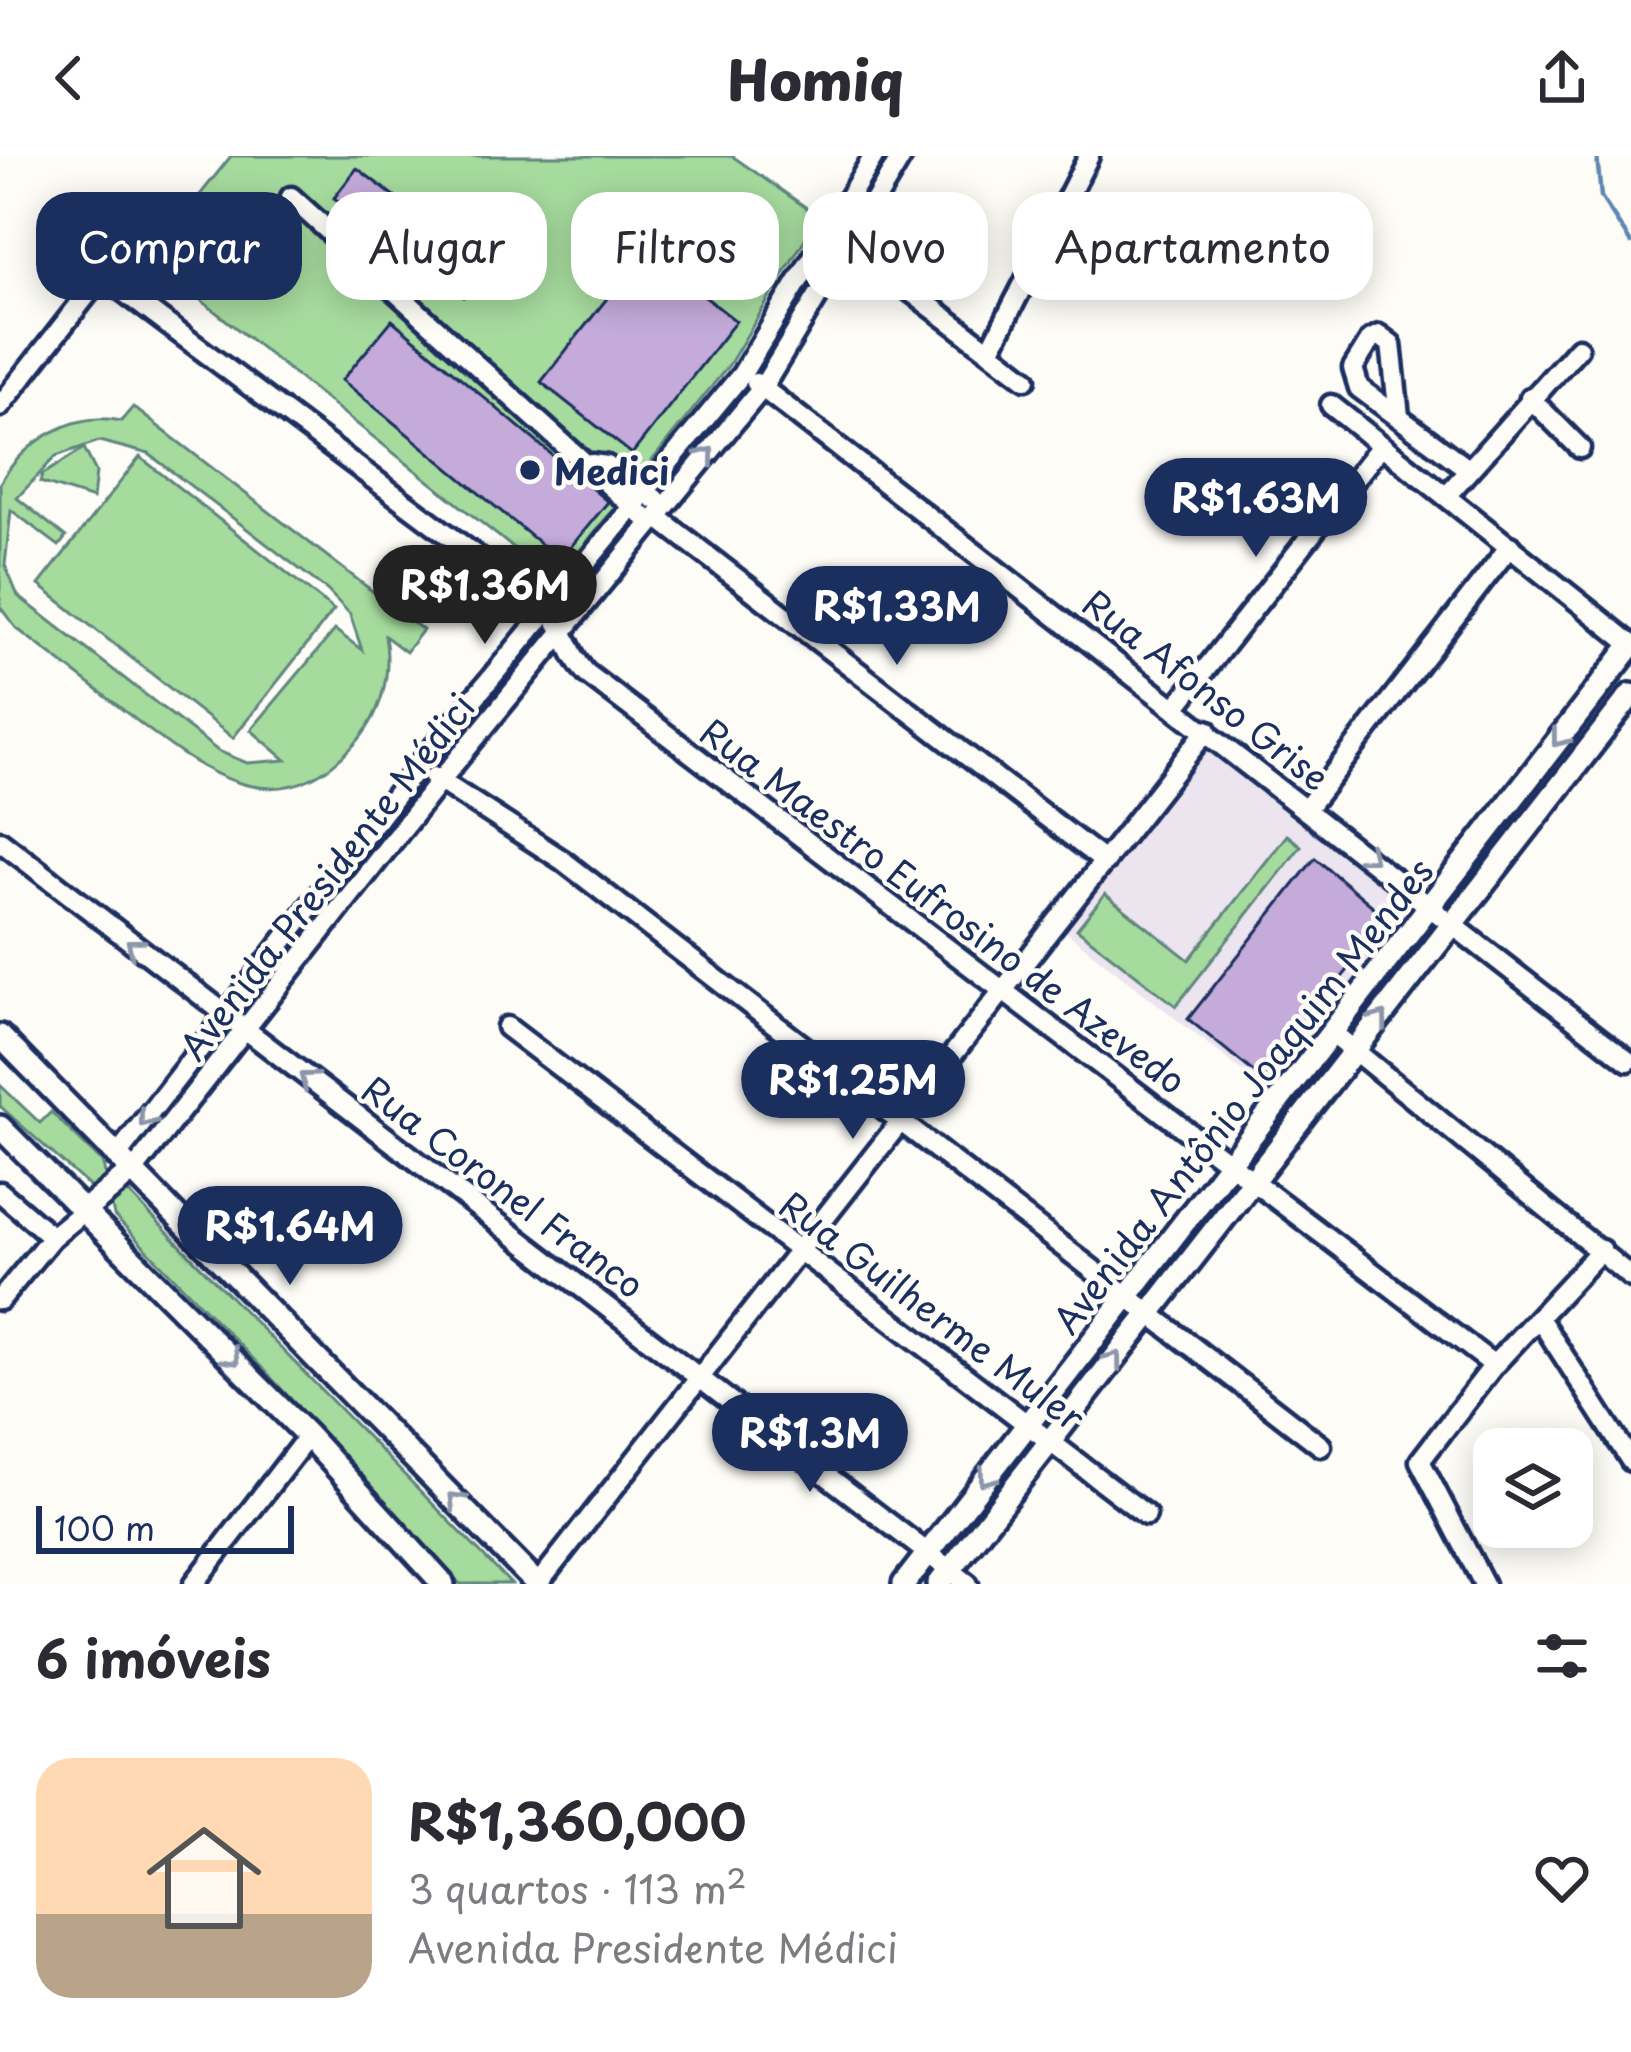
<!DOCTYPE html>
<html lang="pt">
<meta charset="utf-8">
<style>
body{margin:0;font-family:"Playpen Sans",sans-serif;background:#f7f7f7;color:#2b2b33;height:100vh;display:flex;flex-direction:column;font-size:45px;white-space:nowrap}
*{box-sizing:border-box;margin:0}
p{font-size:39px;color:#7c7c81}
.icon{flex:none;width:66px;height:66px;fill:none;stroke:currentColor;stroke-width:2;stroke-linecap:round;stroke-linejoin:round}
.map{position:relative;height:1428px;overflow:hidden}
.panel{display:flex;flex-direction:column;background:#fff;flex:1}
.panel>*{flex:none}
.hud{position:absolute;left:36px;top:36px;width:1560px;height:108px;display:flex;gap:24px}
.buttons{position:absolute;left:1473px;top:1272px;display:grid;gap:24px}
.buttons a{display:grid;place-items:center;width:120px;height:120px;border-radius:24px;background:#fff;box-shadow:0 6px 30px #0003;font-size:60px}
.scale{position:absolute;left:36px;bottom:30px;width:258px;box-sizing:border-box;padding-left:12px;border:6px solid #1b2f5e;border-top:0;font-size:33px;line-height:42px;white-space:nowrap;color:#1b2f5e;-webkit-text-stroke:9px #fdfcf7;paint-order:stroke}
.price{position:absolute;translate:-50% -102px;padding:0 27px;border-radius:42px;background:#1b2f5e;color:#fff;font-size:39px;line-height:78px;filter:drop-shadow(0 3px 6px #0008)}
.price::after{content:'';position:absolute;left:50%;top:72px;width:36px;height:27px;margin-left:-18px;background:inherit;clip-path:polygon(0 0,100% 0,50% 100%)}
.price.active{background:#222;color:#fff}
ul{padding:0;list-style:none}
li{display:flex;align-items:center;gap:36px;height:300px;padding:0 36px}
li+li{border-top:3px solid #e1e1e2}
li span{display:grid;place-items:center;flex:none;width:336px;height:240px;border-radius:36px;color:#555}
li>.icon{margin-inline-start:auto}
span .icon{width:144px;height:144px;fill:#fffc;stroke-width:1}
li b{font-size:51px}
h2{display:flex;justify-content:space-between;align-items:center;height:144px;padding:0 36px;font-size:51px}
.pill{padding:0 42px;border-radius:36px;background:#fff;box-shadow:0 6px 30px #0003;font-size:42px;line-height:108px}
.pill.active{background:#1b2f5e;color:#fff}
header{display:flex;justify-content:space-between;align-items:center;height:156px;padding:0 36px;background:#fff;font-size:54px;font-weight:800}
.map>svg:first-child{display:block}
.built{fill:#ece4ee}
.green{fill:#a6db9e;stroke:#60857e;stroke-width:3;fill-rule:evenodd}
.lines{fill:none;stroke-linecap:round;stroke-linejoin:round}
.stream{stroke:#5f86b1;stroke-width:4.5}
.building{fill:#c4abda;stroke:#1b2f5e;stroke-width:3}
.minor-casing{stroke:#1b2f5e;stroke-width:27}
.major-casing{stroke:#1b2f5e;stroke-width:30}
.minor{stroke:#fdfcf7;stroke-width:18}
.major{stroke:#fdfcf7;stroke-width:21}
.oneway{stroke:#8c96aa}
.poi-dot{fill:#1b2f5e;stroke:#fdfcf7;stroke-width:4.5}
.labels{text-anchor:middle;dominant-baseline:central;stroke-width:9;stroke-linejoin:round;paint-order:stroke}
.poi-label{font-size:36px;font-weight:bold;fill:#1b2f5e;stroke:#fdfcf7;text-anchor:start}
.street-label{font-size:36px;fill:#1b2f5e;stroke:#fdfcf7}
</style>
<header><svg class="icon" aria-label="back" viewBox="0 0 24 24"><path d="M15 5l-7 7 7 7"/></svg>Homiq<svg class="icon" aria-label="share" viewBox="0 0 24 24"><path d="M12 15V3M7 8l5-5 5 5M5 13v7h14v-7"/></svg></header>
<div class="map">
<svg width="1631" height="1428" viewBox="0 0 1631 1428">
<rect width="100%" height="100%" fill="#fdfcf7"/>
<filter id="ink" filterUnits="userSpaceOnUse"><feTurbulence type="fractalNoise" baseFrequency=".00833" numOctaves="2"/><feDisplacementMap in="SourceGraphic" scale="24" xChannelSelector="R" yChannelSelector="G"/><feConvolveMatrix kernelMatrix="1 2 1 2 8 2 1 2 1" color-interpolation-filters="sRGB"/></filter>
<g filter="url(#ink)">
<!-- built -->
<path class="built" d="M 1211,591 L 1399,740 L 1405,761 L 1266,934 L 1065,775 Z"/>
<!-- green -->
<g class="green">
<path d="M 231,0 L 732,0 L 814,57 L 814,68 L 729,209 L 560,419 L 550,421 L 149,103 Z"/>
<path d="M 133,251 L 423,474 L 406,496 L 385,480 C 392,520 381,561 352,591 C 273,676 196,610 127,557 C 90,528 53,500 16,472 L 0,451 L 0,327 C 23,287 73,254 121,265 ZM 99,285 L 149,298 L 327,434 L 350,458 L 362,494 L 335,474 L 251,574 L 286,604 L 247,607 L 218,595 L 18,440 L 5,409 L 11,354 L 59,390 L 66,381 L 17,342 L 56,300 Z"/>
<path d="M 84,292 L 96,316 L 93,343 L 40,326 L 42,319 Z"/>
<path d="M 140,301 L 334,454 L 233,582 L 39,429 Z"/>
<path d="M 1287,679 L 1301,690 L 1176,850 L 1077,773 L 1105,738 L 1189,804 Z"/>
<path d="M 0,929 L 40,967 L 51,956 L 102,1006 L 106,1020 L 91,1032 L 0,950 Z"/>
<path d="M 122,1037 L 130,1038 L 511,1428 L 460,1428 L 266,1216 L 114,1060 L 112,1050 Z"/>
</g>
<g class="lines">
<!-- stream -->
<path class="stream" d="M 1597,0 L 1601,41 L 1631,87"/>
</g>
<!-- building -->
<g class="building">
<path d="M 357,12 L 487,111 L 464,141 L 334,42 Z"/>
<path d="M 645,94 L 736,165 L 632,298 L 541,226 Z"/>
<path d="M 392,164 L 608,346 L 560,404 L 342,224 Z"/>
<path d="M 1315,702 L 1388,763 L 1262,923 L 1188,863 Z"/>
</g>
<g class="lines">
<!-- minor casing -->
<g class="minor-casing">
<g id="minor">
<path d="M 291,41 L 642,359"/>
<path d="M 843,84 L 1026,223"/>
<path d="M 990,194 L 1089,0"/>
<path d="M 756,227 L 1628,905"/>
<path d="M 1530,242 L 1580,292"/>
<path d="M 1331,249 L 1631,488"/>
<path d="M 0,250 L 93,131 L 111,126 L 551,456 C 567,477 568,497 586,517 L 1494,1209"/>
<path d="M 1399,260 L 1391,188 L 1379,179 L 1371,183 L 1353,212 L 1359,232 L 1468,313"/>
<path d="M 592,308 L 607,310 L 655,343"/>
<path d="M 1446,340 L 1578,192"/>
<path d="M 657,361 L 1105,706"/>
<path d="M 1176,551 L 1380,291"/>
<path d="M 434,621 L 562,704 L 1321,1290"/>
<path d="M 1307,652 L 1510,390"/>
<path d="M 0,685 L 968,1428"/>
<path d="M 507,871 L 1146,1359"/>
<path d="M 1333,877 L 1631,1121"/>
<path d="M 119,997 L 419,609 L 742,218 L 874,0"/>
<path d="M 135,1013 L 440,625 L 763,231 L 902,0"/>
<path d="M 0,1036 L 52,1081"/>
<path d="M 0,1144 L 52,1081 L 86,1053"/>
<path d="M 1541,1165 L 1631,1305"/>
<path d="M 194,1428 L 308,1280"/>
<path d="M 538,1428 L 1207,574"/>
<path d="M 1484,1428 L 1420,1305 L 1494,1209 L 1601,1094"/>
</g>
</g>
<!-- major casing -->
<g class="major-casing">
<g id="major">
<path d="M 0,880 L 537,1428"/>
<path d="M 0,971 L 308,1280 L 443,1428"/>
<path d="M 86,1053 L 135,1013"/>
<path d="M 904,1428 L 1631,490"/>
<path d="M 939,1428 L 1631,539"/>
</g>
</g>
<!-- minor -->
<use href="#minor" class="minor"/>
<!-- major -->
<use href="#major" class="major"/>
</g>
<!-- one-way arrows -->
<defs><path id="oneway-chevron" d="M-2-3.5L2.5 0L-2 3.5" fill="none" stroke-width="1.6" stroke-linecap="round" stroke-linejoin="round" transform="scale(3)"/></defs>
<g class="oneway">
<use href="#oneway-chevron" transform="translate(707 299) rotate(-51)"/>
<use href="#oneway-chevron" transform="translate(1559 583) rotate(128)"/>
<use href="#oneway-chevron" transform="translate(1369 700) rotate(38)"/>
<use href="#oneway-chevron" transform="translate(134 790) rotate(-142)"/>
<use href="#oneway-chevron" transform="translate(1380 863) rotate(-53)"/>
<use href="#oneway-chevron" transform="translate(307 923) rotate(-143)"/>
<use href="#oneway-chevron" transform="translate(146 963) rotate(129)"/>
<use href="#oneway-chevron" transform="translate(232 1202) rotate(46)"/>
<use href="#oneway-chevron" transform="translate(1114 1203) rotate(-53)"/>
<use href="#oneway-chevron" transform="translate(986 1322) rotate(127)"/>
<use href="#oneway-chevron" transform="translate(456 1344) rotate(-134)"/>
</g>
</g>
<!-- markers -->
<circle class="poi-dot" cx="530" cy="314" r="12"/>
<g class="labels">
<!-- poi labels -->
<g class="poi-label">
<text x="554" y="314">Medici</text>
</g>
<!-- street labels -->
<g class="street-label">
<text transform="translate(1207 533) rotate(38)">Rua Afonso Grise</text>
<text transform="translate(326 720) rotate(-52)">Avenida Presidente Médici</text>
<text transform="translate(944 749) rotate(37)">Rua Maestro Eufrosino de Azevedo</text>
<text transform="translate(1242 939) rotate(-52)">Avenida Antônio Joaquim Mendes</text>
<text transform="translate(504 1030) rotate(37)">Rua Coronel Franco</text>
<text transform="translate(933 1154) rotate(37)">Rua Guilherme Muler</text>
</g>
</g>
</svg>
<div class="buttons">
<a><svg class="icon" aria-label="layers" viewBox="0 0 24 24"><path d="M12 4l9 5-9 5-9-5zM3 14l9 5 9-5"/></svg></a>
</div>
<div class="scale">100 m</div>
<b class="price" style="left:1256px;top:404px">R$1.63M</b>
<b class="price active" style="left:485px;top:491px">R$1.36M</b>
<b class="price" style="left:897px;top:512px">R$1.33M</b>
<b class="price" style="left:853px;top:986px">R$1.25M</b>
<b class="price" style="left:290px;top:1132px">R$1.64M</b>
<b class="price" style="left:810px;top:1339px">R$1.3M</b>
<div class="hud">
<a class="pill active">Comprar</a>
<a class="pill">Alugar</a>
<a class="pill">Filtros</a>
<a class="pill">Novo</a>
<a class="pill">Apartamento</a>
</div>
</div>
<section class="panel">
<h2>6 imóveis<svg class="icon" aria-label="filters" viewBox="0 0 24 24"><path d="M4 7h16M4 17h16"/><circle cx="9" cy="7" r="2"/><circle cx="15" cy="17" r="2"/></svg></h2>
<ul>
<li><span style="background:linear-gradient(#ffd9b3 65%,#b9a48a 0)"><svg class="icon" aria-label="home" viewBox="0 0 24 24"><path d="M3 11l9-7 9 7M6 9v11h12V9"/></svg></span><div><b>R$1,360,000</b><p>3 quartos · 113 m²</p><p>Avenida Presidente Médici</p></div><svg class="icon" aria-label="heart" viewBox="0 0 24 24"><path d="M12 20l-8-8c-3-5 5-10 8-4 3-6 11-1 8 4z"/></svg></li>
</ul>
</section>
